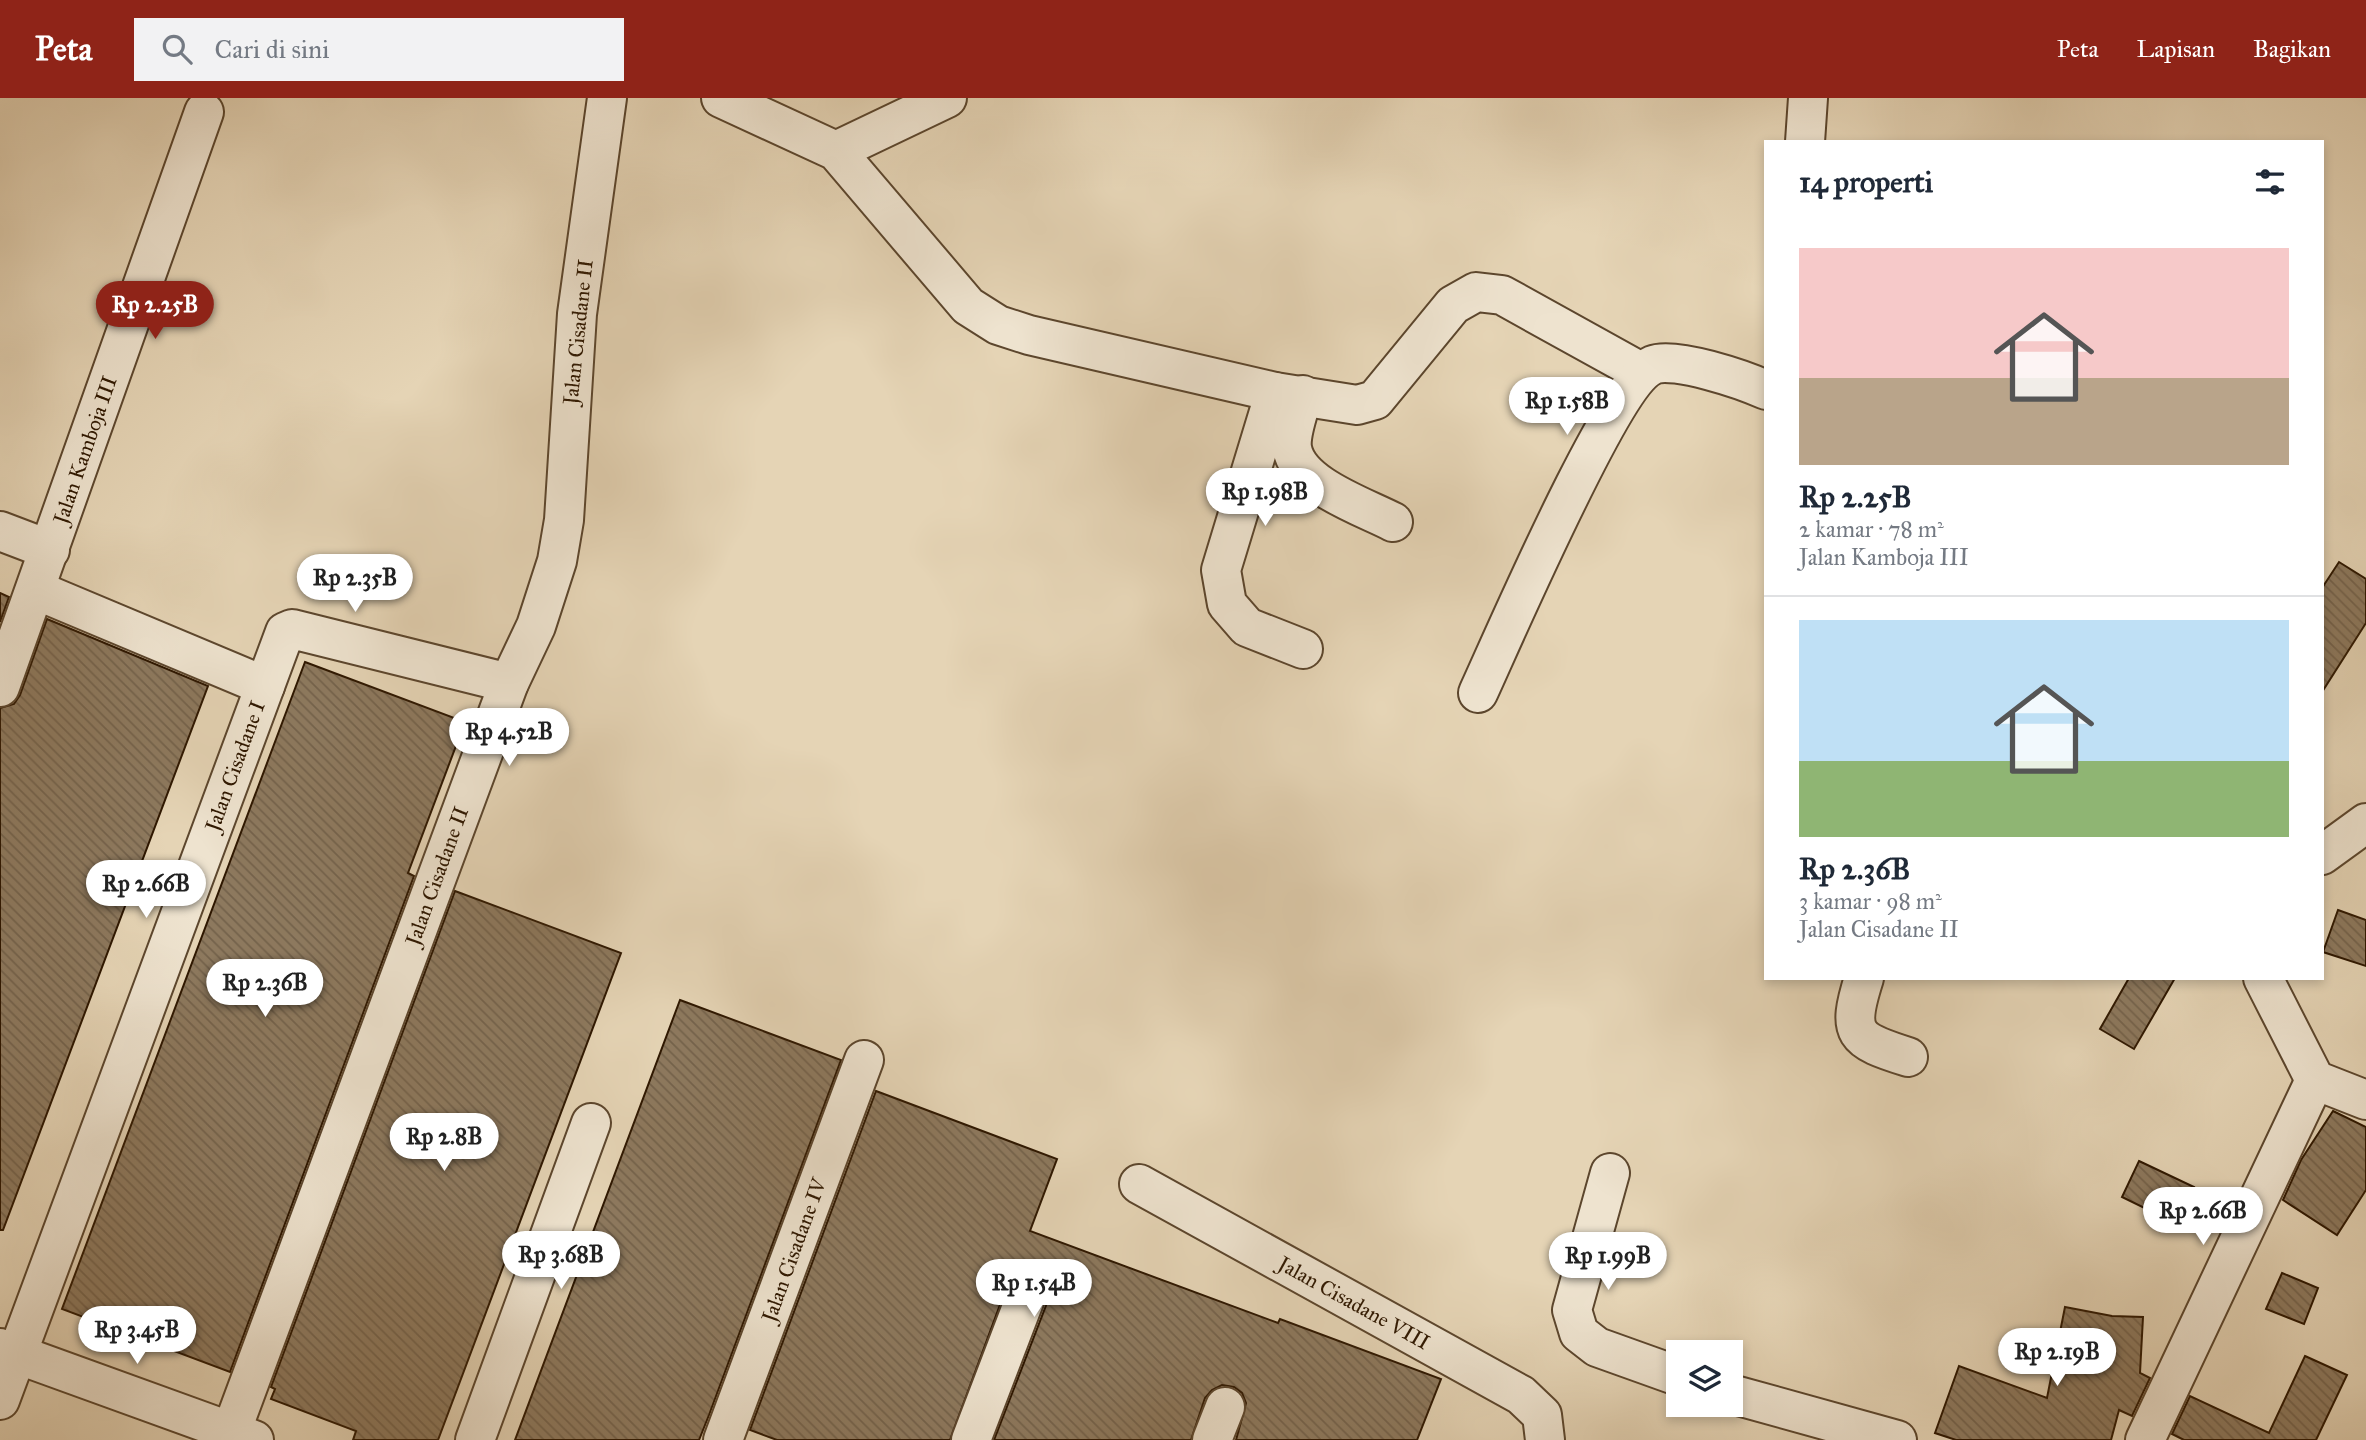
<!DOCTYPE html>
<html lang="id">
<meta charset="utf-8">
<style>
body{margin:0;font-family:"IM FELL Great Primer",serif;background:#f2f2f3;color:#1f2937;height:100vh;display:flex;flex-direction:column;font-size:26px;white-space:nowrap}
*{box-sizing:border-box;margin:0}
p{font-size:23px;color:#747a83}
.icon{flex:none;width:38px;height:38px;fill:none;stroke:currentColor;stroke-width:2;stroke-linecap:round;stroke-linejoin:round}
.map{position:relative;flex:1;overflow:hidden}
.panel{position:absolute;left:1764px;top:42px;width:560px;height:840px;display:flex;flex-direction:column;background:#fff;border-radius:0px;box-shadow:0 4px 10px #0003}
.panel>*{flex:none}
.fabs{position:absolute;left:1666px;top:1242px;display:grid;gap:14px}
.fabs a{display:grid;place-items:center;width:77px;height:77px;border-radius:0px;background:#fff;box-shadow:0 4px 10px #0003;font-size:35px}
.price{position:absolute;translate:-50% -60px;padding:0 16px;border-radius:24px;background:#fff;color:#222;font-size:23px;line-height:46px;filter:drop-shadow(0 2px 4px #0008)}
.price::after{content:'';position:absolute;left:50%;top:42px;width:21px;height:16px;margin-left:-10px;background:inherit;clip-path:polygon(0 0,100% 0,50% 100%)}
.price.current{background:#8f2418;color:#fff}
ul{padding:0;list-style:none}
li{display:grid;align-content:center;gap:14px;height:371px;padding:0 35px}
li+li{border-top:2px solid #e0e1e3}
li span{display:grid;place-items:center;height:217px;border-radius:0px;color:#555}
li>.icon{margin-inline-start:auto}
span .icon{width:126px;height:126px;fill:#fffc;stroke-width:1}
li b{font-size:30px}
h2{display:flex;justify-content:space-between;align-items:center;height:84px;padding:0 35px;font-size:30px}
header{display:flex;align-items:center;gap:42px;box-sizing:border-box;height:98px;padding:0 35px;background:#8f2418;color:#fff}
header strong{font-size:33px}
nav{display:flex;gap:38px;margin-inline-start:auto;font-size:24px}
.search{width:490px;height:63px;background:#f2f2f3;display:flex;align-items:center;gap:18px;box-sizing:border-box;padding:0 24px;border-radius:0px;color:#747a83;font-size:26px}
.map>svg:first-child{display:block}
.building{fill:url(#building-back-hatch);stroke:#2e1700;stroke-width:2}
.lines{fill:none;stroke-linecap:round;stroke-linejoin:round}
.minor-casing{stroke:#5c462d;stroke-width:42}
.minor{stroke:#eee3cf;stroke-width:38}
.labels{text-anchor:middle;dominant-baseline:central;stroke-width:6;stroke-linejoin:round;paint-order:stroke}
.street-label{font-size:21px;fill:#2e1700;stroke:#eee3cf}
</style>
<header>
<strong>Peta</strong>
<div class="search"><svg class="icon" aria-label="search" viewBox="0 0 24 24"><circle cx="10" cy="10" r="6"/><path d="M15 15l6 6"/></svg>Cari di sini</div>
<nav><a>Peta</a><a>Lapisan</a><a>Bagikan</a></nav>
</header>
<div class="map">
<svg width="2366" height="1342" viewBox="0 0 2366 1342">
<defs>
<pattern id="building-back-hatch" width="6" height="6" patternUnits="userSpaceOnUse" patternTransform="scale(1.75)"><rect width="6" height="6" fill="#8d795e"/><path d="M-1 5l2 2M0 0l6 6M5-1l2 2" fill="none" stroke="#74624b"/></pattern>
</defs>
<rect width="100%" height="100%" fill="#e5d4b5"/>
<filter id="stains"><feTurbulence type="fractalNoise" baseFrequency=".00286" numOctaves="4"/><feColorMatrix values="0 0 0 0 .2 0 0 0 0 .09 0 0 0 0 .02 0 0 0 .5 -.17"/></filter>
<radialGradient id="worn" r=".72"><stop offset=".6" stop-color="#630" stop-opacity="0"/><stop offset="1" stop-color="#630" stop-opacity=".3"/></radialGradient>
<!-- building -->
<g class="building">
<path d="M 2339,464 L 2366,481 L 2366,525 L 2322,594 L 2322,490 Z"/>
<path d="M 0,495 L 9,499 L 0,524 Z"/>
<path d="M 47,521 L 208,588 L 3,1132 L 0,1132 L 0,610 L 14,606 L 20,597 Z"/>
<path d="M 305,564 L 465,624 L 408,775 L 414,778 L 230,1274 L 62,1211 Z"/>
<path d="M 455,793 L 621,855 L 438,1342 L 353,1342 L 356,1333 L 271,1301 L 275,1291 L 271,1289 Z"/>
<path d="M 2338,812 L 2366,822 L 2366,868 L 2323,854 Z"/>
<path d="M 2129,880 L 2175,880 L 2134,951 L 2100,931 Z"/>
<path d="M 680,902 L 841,962 L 709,1317 L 699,1342 L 515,1342 Z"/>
<path d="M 876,993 L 1057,1061 L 1030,1133 L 1278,1225 L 1280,1221 L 1441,1281 L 1417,1342 L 1236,1342 L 1246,1305 L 1242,1295 L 1234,1289 L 1222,1287 L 1212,1292 L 1205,1300 L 1191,1342 L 994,1342 L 1052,1192 L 1052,1181 L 1047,1171 L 1039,1165 L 1028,1163 L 1018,1168 L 1011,1177 L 950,1342 L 777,1342 L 750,1332 Z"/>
<path d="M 2333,1013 L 2366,1029 L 2366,1092 L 2337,1137 L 2283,1102 L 2301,1062 Z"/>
<path d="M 2139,1063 L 2194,1089 L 2177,1126 L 2122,1099 Z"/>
<path d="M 2282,1175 L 2318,1190 L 2304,1226 L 2266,1211 Z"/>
<path d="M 2065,1209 L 2112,1218 L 2143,1219 L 2140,1275 L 2150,1280 L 2132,1318 L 2119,1312 L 2111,1342 L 1956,1342 L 1935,1335 L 1959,1268 L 2047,1300 Z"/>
<path d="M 2305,1258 L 2347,1277 L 2316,1342 L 2184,1342 L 2172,1336 L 2190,1298 L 2269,1335 Z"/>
</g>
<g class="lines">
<!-- minor casing -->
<g class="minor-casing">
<g id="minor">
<path d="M 721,0 L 836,53 L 968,208 L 998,227 L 1029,237 L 1275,294 L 1357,307 L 1375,302 L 1453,207 L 1476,194 L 1502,197 L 1641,274"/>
<path d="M 1805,44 L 1808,0"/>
<path d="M 836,53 L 947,0"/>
<path d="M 1275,294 L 1221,472 L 1227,506 L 1247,529 L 1303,551"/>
<path d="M 1303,297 C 1299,313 1290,335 1292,350 C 1298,387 1362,408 1393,424"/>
<path d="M 0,433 L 50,452"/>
<path d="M 265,588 L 285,534 L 292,531 L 509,585"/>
<path d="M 0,589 L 204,14"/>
<path d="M 1478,595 C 1503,541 1613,284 1653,267 C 1674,258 1744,282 1766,292"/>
<path d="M 2322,757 L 2366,725"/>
<path d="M 1864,880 C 1846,937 1854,942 1908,959"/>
<path d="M 2263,880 L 2315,982 L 2366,1002"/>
<path d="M 1610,1075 L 1572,1212 L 1579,1235 L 1597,1249 L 1678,1278"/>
<path d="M 1139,1086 L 1521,1297 L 1542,1317 L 1545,1342"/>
<path d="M 0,1250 L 254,1342"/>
<path d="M 1731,1296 L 1897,1342"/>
<path d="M 0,1302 L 265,588 L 36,492"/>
<path d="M 231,1334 L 509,585 L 536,528 L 557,463 L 564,422 L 577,216 L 607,0"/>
<path d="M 475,1342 L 591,1025"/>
<path d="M 723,1342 L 864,962"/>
<path d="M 971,1342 L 1031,1185"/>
<path d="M 1212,1342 L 1225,1309"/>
<path d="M 2145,1342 L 2315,982"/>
</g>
</g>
<!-- minor -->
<use href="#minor" class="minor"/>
</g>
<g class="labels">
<!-- street labels -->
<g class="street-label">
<text transform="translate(578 234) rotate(-84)">Jalan Cisadane II</text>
<text transform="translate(85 352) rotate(-71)">Jalan Kamboja III</text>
<text transform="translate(235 668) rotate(-70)">Jalan Cisadane I</text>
<text transform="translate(437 778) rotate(-70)">Jalan Cisadane II</text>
<text transform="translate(794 1152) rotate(-70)">Jalan Cisadane IV</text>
<text transform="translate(1354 1205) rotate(29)">Jalan Cisadane VIII</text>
</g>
</g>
<rect width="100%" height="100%" filter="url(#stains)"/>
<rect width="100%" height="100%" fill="url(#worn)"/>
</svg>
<div class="fabs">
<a><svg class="icon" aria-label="layers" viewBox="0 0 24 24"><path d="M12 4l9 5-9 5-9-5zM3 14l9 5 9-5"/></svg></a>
</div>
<b class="price current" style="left:155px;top:243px">Rp 2.25B</b>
<b class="price" style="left:1567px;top:339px">Rp 1.58B</b>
<b class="price" style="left:1265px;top:430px">Rp 1.98B</b>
<b class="price" style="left:355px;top:516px">Rp 2.35B</b>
<b class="price" style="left:509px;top:670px">Rp 4.52B</b>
<b class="price" style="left:146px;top:822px">Rp 2.66B</b>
<b class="price" style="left:265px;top:921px">Rp 2.36B</b>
<b class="price" style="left:444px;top:1075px">Rp 2.8B</b>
<b class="price" style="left:2203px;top:1149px">Rp 2.66B</b>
<b class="price" style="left:561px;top:1193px">Rp 3.68B</b>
<b class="price" style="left:1608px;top:1194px">Rp 1.99B</b>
<b class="price" style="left:1034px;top:1221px">Rp 1.54B</b>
<b class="price" style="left:137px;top:1268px">Rp 3.45B</b>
<b class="price" style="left:2057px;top:1290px">Rp 2.19B</b>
<section class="panel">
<h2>14 properti<svg class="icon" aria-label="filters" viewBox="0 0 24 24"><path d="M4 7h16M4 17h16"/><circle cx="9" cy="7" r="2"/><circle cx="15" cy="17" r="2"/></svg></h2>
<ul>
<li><span style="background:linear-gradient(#f6c9c9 60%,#b9a48a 0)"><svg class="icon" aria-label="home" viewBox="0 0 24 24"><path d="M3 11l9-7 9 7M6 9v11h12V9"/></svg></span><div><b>Rp 2.25B</b><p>2 kamar · 78 m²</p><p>Jalan Kamboja III</p></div></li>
<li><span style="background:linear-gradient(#bfe0f5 65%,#8fb573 0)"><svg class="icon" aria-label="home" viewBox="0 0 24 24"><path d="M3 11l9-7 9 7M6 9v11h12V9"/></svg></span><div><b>Rp 2.36B</b><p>3 kamar · 98 m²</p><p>Jalan Cisadane II</p></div></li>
</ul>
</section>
</div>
